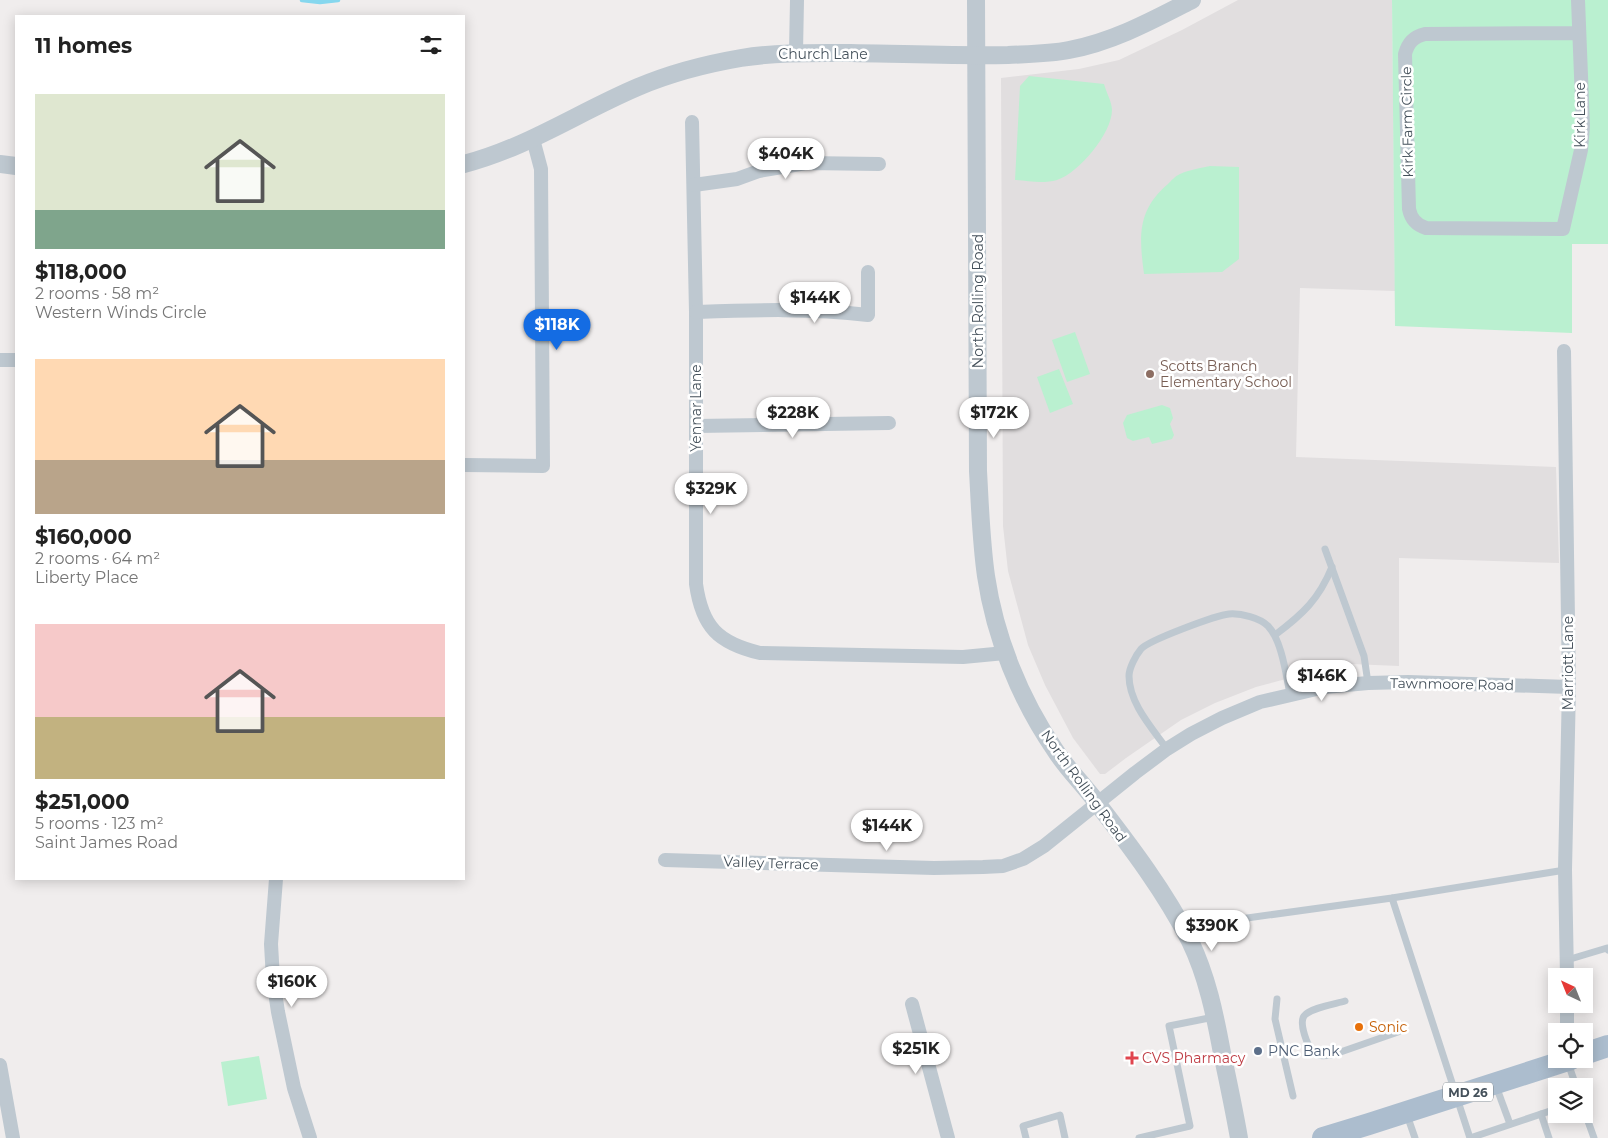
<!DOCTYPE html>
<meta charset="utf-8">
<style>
body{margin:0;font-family:Montserrat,sans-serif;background:#f6f6f6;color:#222;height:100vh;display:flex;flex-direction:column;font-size:19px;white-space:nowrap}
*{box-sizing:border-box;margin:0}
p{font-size:16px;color:#767676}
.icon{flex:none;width:28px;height:28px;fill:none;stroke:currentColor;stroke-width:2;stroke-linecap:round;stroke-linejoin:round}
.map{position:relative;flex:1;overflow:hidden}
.sheet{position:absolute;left:15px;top:15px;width:450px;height:865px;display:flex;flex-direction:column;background:#fff;border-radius:0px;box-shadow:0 2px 12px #0003}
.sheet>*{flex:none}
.needle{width:32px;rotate:317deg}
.buttons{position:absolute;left:1548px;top:968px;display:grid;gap:10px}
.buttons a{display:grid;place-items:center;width:45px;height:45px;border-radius:0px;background:#fff;box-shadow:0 2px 12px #0003;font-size:25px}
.price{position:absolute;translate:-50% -42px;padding:0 11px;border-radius:18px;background:#fff;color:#222;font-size:16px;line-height:32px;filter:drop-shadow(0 1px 2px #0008)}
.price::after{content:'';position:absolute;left:50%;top:30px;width:15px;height:11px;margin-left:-8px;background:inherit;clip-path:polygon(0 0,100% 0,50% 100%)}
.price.current{background:#146ce3;color:#fff}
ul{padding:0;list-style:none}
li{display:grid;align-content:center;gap:10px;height:265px;padding:0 20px}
li span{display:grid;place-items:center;height:155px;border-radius:0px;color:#555}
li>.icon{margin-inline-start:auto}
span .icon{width:90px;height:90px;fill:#fffc;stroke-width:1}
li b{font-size:21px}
h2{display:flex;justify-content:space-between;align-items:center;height:60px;padding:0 20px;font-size:21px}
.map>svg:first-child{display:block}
.education{fill:#e1dedf}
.green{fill:#baf0d0}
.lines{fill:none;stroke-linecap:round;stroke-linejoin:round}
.stream{stroke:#86d7ee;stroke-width:4.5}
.service{stroke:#bec8d0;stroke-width:7}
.minor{stroke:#bec8d0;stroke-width:14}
.tertiary{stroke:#bec8d0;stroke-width:18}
.primary{stroke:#acbdce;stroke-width:22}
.education-dot{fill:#8d6e63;stroke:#fff;stroke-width:2}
.food-dot{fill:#e8710a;stroke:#fff;stroke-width:2}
.service-dot{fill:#5c6f8a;stroke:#fff;stroke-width:2}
.health-dot{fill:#e0444e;stroke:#fff;stroke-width:2}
.labels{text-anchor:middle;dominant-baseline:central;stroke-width:5;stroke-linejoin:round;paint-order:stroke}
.shield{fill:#fff;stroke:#7d858c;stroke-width:1}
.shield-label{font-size:12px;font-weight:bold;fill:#45515b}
.street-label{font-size:14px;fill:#45515b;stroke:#fff}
.education-label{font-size:14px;fill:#785e54;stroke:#fff;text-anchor:start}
.food-label{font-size:14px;fill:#c56008;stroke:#fff;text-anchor:start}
.service-label{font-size:14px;fill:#4e5e75;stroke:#fff;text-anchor:start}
.health-label{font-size:14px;fill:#be3a42;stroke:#fff;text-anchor:start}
</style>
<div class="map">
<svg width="1608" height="1138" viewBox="0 0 1608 1138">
<rect width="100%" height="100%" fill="#f0eded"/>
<!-- education -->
<path class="education" d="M 1238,0 L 1392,0 L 1395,291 L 1300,288 L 1296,457 L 1556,467 L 1559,563 L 1399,558 L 1399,666 L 1351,664 L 1308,673 L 1256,687 L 1215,703 L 1181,720 L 1126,758 L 1105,774 L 1100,774 L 1073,738 L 1045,685 L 1028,645 L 1008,571 L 1003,526 L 1001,78 L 1079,69 L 1119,60 L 1182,30 Z"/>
<!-- green -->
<g class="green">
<path d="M 1392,0 L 1608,0 L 1608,244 L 1572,244 L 1572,333 L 1395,326 Z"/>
<path d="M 1029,76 L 1104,84 C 1106,92 1112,102 1112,110 C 1112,133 1079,173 1057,180 C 1043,184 1029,181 1015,180 L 1020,86 Z"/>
<path d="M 1210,166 L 1239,167 L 1239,259 L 1222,272 L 1144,274 C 1139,237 1137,210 1168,184 C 1171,181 1175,176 1180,174 C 1189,170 1201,168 1210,166 Z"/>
<path d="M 1075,332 L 1090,374 L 1067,382 L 1052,340 Z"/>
<path d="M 1059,369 L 1073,404 L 1050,413 L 1037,377 Z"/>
<path d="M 1162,405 L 1170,408 L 1173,418 L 1170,424 L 1174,435 L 1172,439 L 1152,444 L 1149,437 L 1133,441 L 1127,438 L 1123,423 L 1127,415 Z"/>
<path d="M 259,1056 L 267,1099 L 228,1106 L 221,1062 Z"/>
</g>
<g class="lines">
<!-- stream -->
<path class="stream" d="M 302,0 L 320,2 L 338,0"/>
<!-- service -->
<g class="service">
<path d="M 1325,549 L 1364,656 L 1368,683"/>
<path d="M 1275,635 C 1303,614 1319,599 1332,567"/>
<path d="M 1167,749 C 1152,728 1129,703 1129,676 C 1129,668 1136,655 1141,649 C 1149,640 1217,615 1229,614 C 1241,613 1260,618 1268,626 C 1282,641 1286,675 1290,694"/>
<path d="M 1392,898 L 1470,1138 L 1556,1109"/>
<path d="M 1191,942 L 1240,919 L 1392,898 L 1565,870"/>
<path d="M 1567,960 L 1607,948 L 1608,950"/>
<path d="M 1277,999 L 1275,1019 L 1293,1096"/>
<path d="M 1345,1001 C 1335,1004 1310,1008 1304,1016 C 1299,1023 1307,1047 1314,1052 C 1319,1057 1325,1056 1332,1055 L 1398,1032"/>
<path d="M 1568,1063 L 1576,1086"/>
<path d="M 1496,1086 L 1510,1124"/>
<path d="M 1584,1110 L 1594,1138"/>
<path d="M 1541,1114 L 1549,1138"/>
<path d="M 1407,1115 L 1415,1138"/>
<path d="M 1026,1138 L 1023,1126 L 1060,1115 L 1065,1138"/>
<path d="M 1139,1138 L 1190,1126 L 1169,1026 L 1214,1017"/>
</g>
<!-- minor -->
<g class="minor">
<path d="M 1578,0 L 1583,126 L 1581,150 L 1563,229 L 1426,228 C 1416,225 1411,219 1409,209 L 1405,54 C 1408,43 1413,37 1425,34 L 1578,33"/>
<path d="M 796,52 L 797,0"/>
<path d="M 692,122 L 696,312 L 696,584 C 702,627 718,643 760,653 L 963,657 L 1005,653"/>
<path d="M 694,185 L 737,179 L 759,171 L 806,163 L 879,164"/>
<path d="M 696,312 C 754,310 810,308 868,315 L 868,272"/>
<path d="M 1564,351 L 1569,687 L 1565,870 L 1567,976"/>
<path d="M 0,360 L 16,360"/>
<path d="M 696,426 L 889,423"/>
<path d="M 464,465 L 543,466 L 541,169 L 533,139"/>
<path d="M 665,860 L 934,868 L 983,867 L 1003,866 L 1023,859 L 1044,846 L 1135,773 L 1167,749 L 1191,734 L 1222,718 L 1260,702 L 1325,687 L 1368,683 L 1408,682 L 1569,687"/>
<path d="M 276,879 L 271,944 L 273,979 L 278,1012 L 294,1088 L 310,1138"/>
<path d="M 912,1004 L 948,1138"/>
<path d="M 1567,1004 L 1567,1031"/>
<path d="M 0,1065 L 13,1138"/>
</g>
<!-- tertiary -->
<g class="tertiary">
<path d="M 976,0 L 978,471 C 980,506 981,541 986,576 C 995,637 1020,699 1055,750 C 1067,769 1084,785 1097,803 C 1131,847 1165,892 1190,941 C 1207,976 1215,1015 1222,1053 C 1228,1081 1234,1110 1239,1138"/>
<path d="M 0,164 L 16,166"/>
<path d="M 464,164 C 526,148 579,112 638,87 C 671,73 706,64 741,58 C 778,52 814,53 851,53 C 903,54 956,56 1008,55 C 1028,54 1049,54 1069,50 C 1113,42 1153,20 1192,0"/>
</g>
<!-- primary -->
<g class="primary">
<path d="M 1584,1054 L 1608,1046"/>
<path d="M 1323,1138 L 1369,1124 L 1571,1059"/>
</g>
</g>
<!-- markers -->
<circle class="education-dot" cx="1150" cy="374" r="5"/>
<circle class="food-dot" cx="1359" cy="1027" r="5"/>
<circle class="service-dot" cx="1258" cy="1051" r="5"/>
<path class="health-dot" d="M1129.5 1050.5h5v5h5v5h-5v5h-5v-5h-5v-5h5z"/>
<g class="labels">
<!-- shield labels -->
<rect class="shield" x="1443" y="1082.5" width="50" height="19" rx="4"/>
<g class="shield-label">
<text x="1468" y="1092">MD 26</text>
</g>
<!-- street labels -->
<g class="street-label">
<text x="823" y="54">Church Lane</text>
<text transform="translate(1580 115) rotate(-90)">Kirk Lane</text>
<text transform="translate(1407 122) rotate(-91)">Kirk Farm Circle</text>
<text transform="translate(978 301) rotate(-90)">North Rolling Road</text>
<text transform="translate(696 408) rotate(-90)">Yennar Lane</text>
<text transform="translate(1568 663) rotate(-90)">Marriott Lane</text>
<text transform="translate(1452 684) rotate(1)">Tawnmoore Road</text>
<text transform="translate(1084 786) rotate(54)">North Rolling Road</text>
<text transform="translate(771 863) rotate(2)">Valley Terrace</text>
</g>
<!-- education labels -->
<g class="education-label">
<text x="1160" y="366">Scotts Branch<tspan x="1160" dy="16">Elementary School</tspan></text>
</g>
<!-- food labels -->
<g class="food-label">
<text x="1369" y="1027">Sonic</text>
</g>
<!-- service labels -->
<g class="service-label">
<text x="1268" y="1051">PNC Bank</text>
</g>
<!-- health labels -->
<g class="health-label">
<text x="1142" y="1058">CVS Pharmacy</text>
</g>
</g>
</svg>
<div class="buttons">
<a><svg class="needle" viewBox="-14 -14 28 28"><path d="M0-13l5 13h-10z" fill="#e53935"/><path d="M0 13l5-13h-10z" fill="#767676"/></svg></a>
<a><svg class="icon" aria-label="locate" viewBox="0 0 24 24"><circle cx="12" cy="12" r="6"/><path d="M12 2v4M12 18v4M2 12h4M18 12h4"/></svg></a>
<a><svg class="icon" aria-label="layers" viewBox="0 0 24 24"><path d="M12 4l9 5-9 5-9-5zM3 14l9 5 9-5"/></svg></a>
</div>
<b class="price" style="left:786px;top:180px">$404K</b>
<b class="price" style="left:815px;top:324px">$144K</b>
<b class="price current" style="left:557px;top:351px">$118K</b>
<b class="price" style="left:793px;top:439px">$228K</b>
<b class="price" style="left:994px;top:439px">$172K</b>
<b class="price" style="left:711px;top:515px">$329K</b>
<b class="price" style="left:1322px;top:702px">$146K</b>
<b class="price" style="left:887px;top:852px">$144K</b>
<b class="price" style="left:1212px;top:952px">$390K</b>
<b class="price" style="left:292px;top:1008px">$160K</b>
<b class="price" style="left:916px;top:1075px">$251K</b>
<section class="sheet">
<h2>11 homes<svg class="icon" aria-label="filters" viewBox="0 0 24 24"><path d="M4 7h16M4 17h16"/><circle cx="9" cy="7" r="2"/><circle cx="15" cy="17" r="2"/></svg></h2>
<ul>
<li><span style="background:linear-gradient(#dfe7d0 75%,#7fa58c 0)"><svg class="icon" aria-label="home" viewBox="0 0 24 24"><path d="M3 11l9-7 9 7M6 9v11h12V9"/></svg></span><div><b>$118,000</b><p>2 rooms · 58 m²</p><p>Western Winds Circle</p></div></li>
<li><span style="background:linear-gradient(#ffd9b3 65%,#b9a48a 0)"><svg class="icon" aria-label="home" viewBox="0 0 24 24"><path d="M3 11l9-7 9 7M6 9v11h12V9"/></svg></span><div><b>$160,000</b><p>2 rooms · 64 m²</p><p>Liberty Place</p></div></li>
<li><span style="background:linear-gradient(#f6c9c9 60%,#c2b280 0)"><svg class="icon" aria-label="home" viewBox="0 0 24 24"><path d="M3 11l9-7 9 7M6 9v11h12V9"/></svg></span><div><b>$251,000</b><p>5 rooms · 123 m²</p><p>Saint James Road</p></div></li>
</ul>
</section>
</div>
